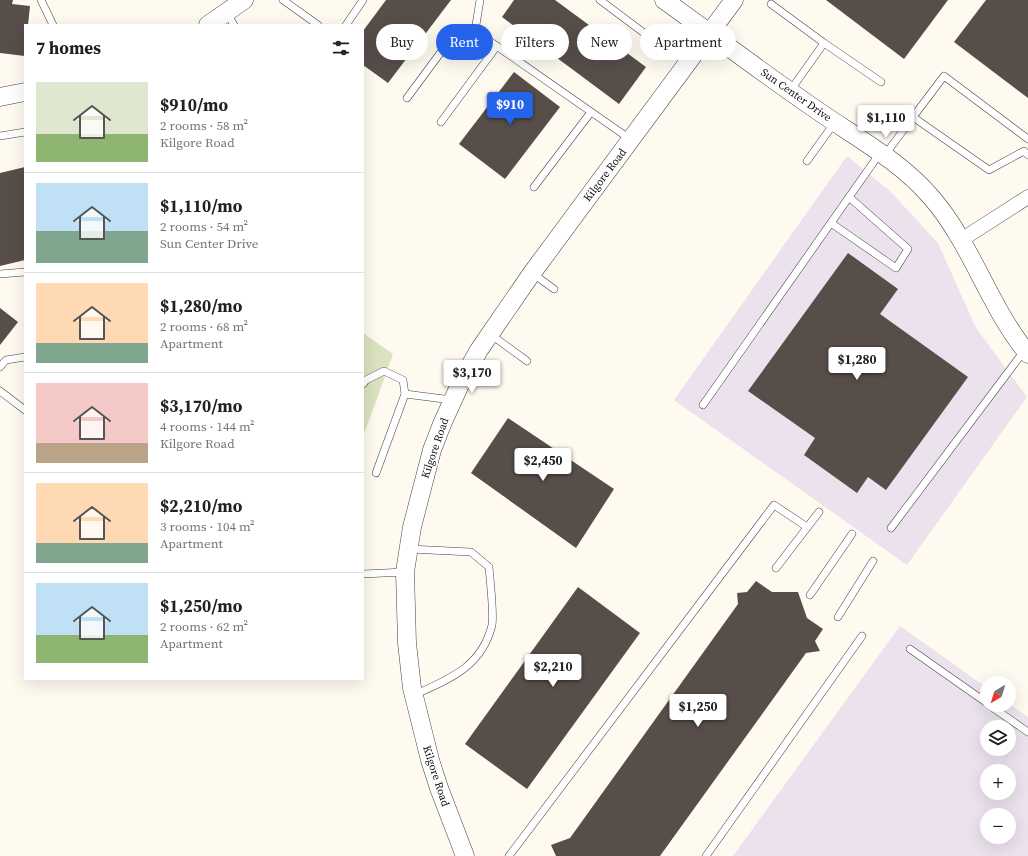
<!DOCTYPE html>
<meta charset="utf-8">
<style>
body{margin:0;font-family:"Source Serif 4",serif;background:#f6f6f6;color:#202124;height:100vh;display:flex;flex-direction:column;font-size:15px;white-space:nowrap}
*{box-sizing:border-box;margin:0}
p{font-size:13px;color:#757577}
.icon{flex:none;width:22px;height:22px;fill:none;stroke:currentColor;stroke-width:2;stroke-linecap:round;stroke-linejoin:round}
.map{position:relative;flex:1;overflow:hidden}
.sheet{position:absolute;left:24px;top:24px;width:340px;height:656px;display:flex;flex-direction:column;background:#fff;border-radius:0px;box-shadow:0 4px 16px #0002}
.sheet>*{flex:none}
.hud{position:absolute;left:376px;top:24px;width:380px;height:36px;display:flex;gap:8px}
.needle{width:26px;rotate:218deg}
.controls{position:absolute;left:980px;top:676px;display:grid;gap:8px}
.controls a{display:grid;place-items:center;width:36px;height:36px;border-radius:50%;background:#fff;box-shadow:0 4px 16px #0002;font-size:20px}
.price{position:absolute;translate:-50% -34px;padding:0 9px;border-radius:4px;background:#fff;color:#222;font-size:13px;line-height:26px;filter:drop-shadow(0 1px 2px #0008)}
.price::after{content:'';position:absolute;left:50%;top:24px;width:12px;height:9px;margin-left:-6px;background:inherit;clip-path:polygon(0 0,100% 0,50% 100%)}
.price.on{background:#2563eb;color:#fff}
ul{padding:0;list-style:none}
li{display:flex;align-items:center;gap:12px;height:100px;padding:0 12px}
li+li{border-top:1px solid #e0e0e0}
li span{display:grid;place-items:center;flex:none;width:112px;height:80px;border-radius:0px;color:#555}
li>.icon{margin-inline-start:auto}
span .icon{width:48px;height:48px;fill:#fffc;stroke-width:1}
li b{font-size:17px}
h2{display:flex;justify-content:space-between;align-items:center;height:48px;padding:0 12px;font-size:17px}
.tag{padding:0 14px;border-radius:18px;background:#fff;box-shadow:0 4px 16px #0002;font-size:14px;line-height:36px}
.tag.on{background:#2563eb;color:#fff}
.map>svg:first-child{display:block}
.industrial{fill:#ebe2ed;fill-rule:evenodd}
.cemetery{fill:#dae2bf}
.building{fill:#574e4a}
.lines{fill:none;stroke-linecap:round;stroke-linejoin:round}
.service-casing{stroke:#414141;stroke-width:8}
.minor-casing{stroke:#414141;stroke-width:15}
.tertiary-casing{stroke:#414141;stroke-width:19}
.service{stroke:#fff;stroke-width:7}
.minor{stroke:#fff;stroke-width:14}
.tertiary{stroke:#fff;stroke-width:18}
.labels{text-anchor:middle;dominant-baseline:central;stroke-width:4;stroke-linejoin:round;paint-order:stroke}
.street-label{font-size:11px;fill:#0e0e0e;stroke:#fff}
</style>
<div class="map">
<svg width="1028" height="856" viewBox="0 0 1028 856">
<rect width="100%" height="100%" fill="#fffaef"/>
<!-- industrial -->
<g class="industrial">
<path d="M 847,156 L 890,191 L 938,243 L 976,328 L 1027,397 L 907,565 L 674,400 Z"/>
<path d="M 900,626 L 987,688 L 987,705 L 1009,704 L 1028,717 L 1028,856 L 733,856 ZM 987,727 L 1009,727 L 1009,749 L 987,749 ZM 987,771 L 1009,771 L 1009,793 L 987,793 ZM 987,815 L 1009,815 L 1009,837 L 987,837 Z"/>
</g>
<!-- cemetery -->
<path class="cemetery" d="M 363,333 L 393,354 L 363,437 Z"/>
<!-- building -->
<g class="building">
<path d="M 0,0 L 13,0 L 12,4 L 30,6 L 28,25 L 25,25 L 25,56 L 0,53 Z"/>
<path d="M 386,0 L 451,0 L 388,83 L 363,65 L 363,31 Z"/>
<path d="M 514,0 L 555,0 L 646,67 L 619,104 L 502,17 Z"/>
<path d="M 826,0 L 948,0 L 904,59 Z"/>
<path d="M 986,0 L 1028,0 L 1028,98 L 954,42 Z"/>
<path d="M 514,72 L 560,107 L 505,179 L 459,144 Z"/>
<path d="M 25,167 L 25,260 L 0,266 L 0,173 Z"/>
<path d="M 848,253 L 898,289 L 880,314 L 968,377 L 886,490 L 868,477 L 857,493 L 804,455 L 815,438 L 748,391 Z"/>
<path d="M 0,308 L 18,322 L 0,345 Z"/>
<path d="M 508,418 L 614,489 L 576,548 L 471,473 Z"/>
<path d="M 756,581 L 772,592 L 798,592 L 807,618 L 823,629 L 815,641 L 820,651 L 806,653 L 660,856 L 556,856 L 551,845 L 570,838 L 738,604 L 737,593 L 747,592 Z"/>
<path d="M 578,587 L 640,633 L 527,789 L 465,744 Z"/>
</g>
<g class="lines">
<!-- service casing -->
<g class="service-casing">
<g id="service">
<path d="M 41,0 L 53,25"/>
<path d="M 283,0 L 318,25"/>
<path d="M 480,0 L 475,31 L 630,139"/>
<path d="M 600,0 L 652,39"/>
<path d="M 771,4 L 824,43 L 790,91"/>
<path d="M 227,13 L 234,25"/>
<path d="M 346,25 L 363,0"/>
<path d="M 824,43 L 881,82"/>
<path d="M 407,98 L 458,29 L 476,30"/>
<path d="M 913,117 L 944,76 L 1028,139"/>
<path d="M 441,122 L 497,46"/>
<path d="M 0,136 L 25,132"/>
<path d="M 885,155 L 913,117 L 989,170 L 1024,151 L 1028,155"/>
<path d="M 807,161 L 835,122"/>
<path d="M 534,187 L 591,112"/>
<path d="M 831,223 L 896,268 L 908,249 L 849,197"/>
<path d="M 532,273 L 554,289"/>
<path d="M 0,274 L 25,272"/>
<path d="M 490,334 L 527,361"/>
<path d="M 0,367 L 6,360 L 25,357"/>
<path d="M 363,384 L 366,380 L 384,371 L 403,380 L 405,394"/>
<path d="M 0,391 L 25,410"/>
<path d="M 703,405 L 880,153"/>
<path d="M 376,473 L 405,394 L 452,400"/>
<path d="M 891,528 L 1024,351"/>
<path d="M 409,549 L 471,552 L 489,567 C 490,580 494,613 492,625 C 482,667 449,679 414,695"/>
<path d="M 776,568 L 819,512"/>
<path d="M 363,574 L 405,572"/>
<path d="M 810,595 L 852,534"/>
<path d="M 838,617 L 873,561"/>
<path d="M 910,649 L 987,703"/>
<path d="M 989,705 L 1028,732"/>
<path d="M 509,856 L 774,505 L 807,527"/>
<path d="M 706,856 L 862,636"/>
</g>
</g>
<!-- minor casing -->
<g class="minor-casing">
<path id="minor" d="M 961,240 L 1028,197"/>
</g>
<!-- tertiary casing -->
<g class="tertiary-casing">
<g id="tertiary">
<path d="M 664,0 C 717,38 768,77 821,113 C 859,139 901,162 931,197 C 972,244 989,307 1028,354"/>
<path d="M 208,25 L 244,0"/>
<path d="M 0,97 L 25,92"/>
<path d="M 465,856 L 439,788 L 430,760 L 412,688 L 407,643 L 405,572 L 412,527 L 432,450 L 442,424 L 462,380 L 479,350 L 532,273 L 734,0"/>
</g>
</g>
<!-- service -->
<use href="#service" class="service"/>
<!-- minor -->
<use href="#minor" class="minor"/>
<!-- tertiary -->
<use href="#tertiary" class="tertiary"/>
</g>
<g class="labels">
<!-- street labels -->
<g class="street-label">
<text transform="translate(796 95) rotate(35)">Sun Center Drive</text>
<text transform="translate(605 175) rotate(-53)">Kilgore Road</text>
<text transform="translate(435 448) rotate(-71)">Kilgore Road</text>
<text transform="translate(436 776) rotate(72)">Kilgore Road</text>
</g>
</g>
</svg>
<div class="controls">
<a><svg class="needle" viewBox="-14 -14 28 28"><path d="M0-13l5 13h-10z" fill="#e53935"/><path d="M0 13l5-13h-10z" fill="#757577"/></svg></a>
<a><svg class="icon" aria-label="layers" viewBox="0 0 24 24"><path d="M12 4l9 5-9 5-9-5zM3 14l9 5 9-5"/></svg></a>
<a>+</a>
<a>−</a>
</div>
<b class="price on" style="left:510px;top:126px">$910</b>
<b class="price" style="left:886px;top:139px">$1,110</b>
<b class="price" style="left:857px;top:381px">$1,280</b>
<b class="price" style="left:472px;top:394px">$3,170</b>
<b class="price" style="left:543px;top:482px">$2,450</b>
<b class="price" style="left:553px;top:688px">$2,210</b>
<b class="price" style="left:698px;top:728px">$1,250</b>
<div class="hud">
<a class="tag">Buy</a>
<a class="tag on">Rent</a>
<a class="tag">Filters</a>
<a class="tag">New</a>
<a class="tag">Apartment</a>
</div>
<section class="sheet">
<h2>7 homes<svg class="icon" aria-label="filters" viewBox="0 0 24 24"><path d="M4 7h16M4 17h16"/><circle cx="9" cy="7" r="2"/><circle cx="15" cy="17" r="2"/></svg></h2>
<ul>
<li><span style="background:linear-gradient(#dfe7d0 65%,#8fb573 0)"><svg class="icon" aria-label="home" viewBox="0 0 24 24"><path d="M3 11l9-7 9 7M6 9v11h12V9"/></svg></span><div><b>$910/mo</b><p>2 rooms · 58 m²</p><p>Kilgore Road</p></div></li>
<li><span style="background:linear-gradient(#bfe0f5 60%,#7fa58c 0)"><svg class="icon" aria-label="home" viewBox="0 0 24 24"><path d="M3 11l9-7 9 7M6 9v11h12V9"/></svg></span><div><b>$1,110/mo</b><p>2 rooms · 54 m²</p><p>Sun Center Drive</p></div></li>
<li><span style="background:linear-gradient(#ffd9b3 75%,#7fa58c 0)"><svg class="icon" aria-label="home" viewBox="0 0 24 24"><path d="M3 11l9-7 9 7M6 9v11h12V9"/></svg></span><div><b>$1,280/mo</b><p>2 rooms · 68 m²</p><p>Apartment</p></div></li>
<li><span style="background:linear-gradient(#f6c9c9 75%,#b9a48a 0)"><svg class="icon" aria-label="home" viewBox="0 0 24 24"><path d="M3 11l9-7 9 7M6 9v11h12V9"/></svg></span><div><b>$3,170/mo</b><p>4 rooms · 144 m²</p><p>Kilgore Road</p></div></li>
<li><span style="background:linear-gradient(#ffd9b3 75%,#7fa58c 0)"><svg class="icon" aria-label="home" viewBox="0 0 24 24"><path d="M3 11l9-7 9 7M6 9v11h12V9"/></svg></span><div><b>$2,210/mo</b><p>3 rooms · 104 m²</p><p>Apartment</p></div></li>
<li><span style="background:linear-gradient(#bfe0f5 65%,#8fb573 0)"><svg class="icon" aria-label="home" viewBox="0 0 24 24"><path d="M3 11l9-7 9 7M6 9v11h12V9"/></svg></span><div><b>$1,250/mo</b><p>2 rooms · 62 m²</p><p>Apartment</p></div></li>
</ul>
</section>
</div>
